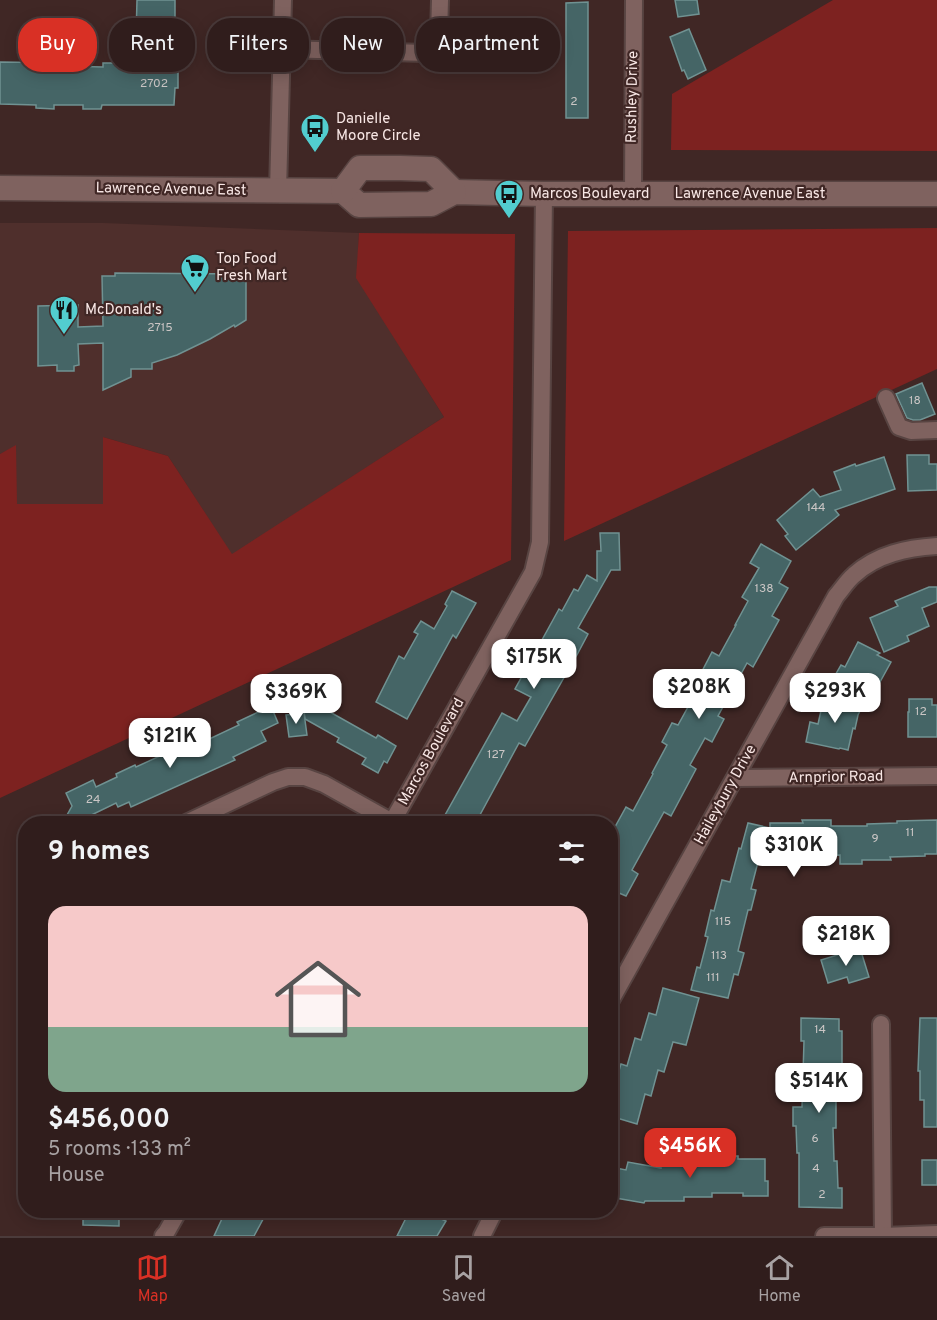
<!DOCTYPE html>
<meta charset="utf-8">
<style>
body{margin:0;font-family:Overpass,sans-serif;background:#3c2a29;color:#f1f3f6;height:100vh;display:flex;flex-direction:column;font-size:22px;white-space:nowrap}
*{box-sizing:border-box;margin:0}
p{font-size:20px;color:#a8a2a3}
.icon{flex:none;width:33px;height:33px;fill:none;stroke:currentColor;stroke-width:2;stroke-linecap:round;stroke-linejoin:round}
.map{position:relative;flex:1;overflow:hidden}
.sheet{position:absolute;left:18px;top:816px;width:600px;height:402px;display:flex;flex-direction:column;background:#301d1c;border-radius:24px;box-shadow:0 3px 15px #0003,0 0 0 2px #4b3b3b}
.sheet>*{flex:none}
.hud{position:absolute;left:18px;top:18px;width:600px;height:54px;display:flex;gap:12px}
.price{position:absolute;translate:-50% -51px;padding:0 14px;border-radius:12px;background:#fff;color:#222;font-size:20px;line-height:39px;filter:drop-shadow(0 2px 3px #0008)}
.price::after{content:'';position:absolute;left:50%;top:36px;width:18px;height:14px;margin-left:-9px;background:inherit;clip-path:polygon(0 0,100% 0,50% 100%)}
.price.on{background:#d93025;color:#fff}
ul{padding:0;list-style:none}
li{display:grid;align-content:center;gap:12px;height:318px;padding:0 30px}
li+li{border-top:2px solid #4b3b3b}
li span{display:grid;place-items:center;height:186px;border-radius:18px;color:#555}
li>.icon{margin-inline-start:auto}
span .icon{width:108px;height:108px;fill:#fffc;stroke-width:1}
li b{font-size:26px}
h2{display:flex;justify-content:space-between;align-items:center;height:72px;padding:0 30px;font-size:26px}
.chip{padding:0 21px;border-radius:24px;background:#301d1c;box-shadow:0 3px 15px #0003,0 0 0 2px #4b3b3b;font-size:21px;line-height:54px}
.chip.on{background:#d93025;color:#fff}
.dock{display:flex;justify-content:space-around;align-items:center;height:84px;border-top:2px solid #4b3b3b;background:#301d1c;font-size:16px;color:#a8a2a3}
.dock a{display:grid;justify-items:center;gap:3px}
.dock .on{color:#d93025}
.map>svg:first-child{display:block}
.built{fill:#4f2f2c}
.green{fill:#7d2220}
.building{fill:#456566;stroke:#709292;stroke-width:1.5}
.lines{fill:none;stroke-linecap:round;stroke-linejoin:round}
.minor-casing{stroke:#584442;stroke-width:20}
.secondary-casing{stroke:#584442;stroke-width:27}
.minor{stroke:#7f625f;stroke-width:16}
.secondary{stroke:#7f625f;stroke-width:24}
.labels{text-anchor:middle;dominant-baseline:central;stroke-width:4.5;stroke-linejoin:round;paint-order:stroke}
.number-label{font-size:12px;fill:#cbc6c5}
.street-label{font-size:15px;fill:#f8e7e5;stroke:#402725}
.poi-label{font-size:15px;fill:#f8e7e5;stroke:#402725;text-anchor:start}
</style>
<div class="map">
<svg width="937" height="1236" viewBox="0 0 937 1236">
<rect width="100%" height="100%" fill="#402725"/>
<!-- built -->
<path class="built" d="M 0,223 L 103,223 L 359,233 L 357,278 L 444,417 L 232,555 L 168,456 L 103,437 L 103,504 L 16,504 L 16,446 L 0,454 Z"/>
<!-- green -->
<g class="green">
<path d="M 833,0 L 937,0 L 937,151 L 671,150 L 672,94 Z"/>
<path d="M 937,228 L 937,369 L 564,541 L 568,231 Z"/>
<path d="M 359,233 L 515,234 L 511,560 L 0,798 L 0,454 L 16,445 L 17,504 L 103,504 L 103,437 L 168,456 L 232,554 L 444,417 L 356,278 Z"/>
</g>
<!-- building -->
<g class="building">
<path d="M 137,0 L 175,0 L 175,19 L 179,19 L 178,34 L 175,35 L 175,71 L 178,71 L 178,88 L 175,88 L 174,105 L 102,105 L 101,109 L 83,109 L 83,105 L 54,105 L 54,109 L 36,108 L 36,105 L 0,104 L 0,62 L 66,63 L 67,66 L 103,67 L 103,63 L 133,63 L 133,36 L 136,36 Z"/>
<path d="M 675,0 L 697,0 L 699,14 L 678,17 Z"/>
<path d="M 588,2 L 588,118 L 566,118 L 566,3 Z"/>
<path d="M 689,29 L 706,70 L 688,79 L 684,70 L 682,71 L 670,37 Z"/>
<path d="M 115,273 L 246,274 L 246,320 L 235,327 L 234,325 L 210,339 L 177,355 L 152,363 L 152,369 L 131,369 L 131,377 L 103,390 L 103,343 L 78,344 L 79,365 L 74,366 L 74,371 L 57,371 L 57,365 L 38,366 L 38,306 L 78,305 L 78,327 L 103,326 L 102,276 L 115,276 Z"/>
<path d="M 922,383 L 935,414 L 920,420 L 913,420 L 907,418 L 896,394 Z"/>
<path d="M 907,455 L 929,455 L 929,464 L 937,464 L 937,490 L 908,491 Z"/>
<path d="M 884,457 L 895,489 L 835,510 L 839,515 L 796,550 L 785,536 L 788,534 L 777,520 L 813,489 L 820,497 L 841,490 L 834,472 L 855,464 L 856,466 Z"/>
<path d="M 600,533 L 619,533 L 620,570 L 611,570 L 578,628 L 588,634 L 578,653 L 525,746 L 519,743 L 475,824 L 440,824 L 502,713 L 517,721 L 531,697 L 515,689 L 559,609 L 562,611 L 574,589 L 578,591 L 587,575 L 597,581 L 597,551 L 601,551 Z"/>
<path d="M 761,544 L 791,561 L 779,583 L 788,588 L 772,616 L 779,620 L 753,667 L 747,663 L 718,716 L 724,719 L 712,742 L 705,738 L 690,765 L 696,769 L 671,816 L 664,812 L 632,870 L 638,874 L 626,896 L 619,893 L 610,909 L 610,836 L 626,807 L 633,811 L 653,774 L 652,773 L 667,745 L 662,742 L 672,723 L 678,725 L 694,696 L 688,692 L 698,674 L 700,675 L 712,652 L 719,656 L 736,625 L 735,625 L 748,601 L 742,597 L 759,568 L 750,563 Z"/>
<path d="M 929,587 L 937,587 L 937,602 L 922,608 L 929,626 L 907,636 L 909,641 L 884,652 L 870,618 L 898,606 L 895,601 Z"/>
<path d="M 452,591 L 476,603 L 456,638 L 453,635 L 407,719 L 376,702 L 399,656 L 404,659 L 418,634 L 414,632 L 421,621 L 434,629 L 447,606 L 445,604 Z"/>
<path d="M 858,642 L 880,653 L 877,655 L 891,662 L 880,682 L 877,680 L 866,700 L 833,679 L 841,665 L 845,667 Z"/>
<path d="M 824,697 L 863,705 L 858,715 L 855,729 L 853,728 L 848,750 L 840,748 L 839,749 L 806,742 L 810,722 L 818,724 Z"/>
<path d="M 320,698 L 321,707 L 376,738 L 378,735 L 396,746 L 387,763 L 384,761 L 378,773 L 362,764 L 366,758 L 337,742 L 339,738 L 305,719 L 303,701 Z"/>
<path d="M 909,699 L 932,699 L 932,705 L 937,705 L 937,737 L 908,737 L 908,712 L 909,712 Z"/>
<path d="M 271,706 L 278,723 L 261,731 L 266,741 L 233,757 L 235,760 L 131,807 L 129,802 L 118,807 L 116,803 L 73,824 L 62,824 L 72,806 L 66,793 L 93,780 L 96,787 L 117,777 L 116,774 L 135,765 L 136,767 L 201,737 L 203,742 L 239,725 L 237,722 Z"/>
<path d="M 304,713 L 307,735 L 289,737 L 286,715 Z"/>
<path d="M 802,820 L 831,820 L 831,826 L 867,826 L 867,824 L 897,823 L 897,821 L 937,820 L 937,854 L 925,854 L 925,856 L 890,857 L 891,860 L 862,860 L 862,864 L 840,864 L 840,855 L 794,856 L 794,857 L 759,858 L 751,889 L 756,890 L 751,910 L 748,910 L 738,951 L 744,953 L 738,975 L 734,974 L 728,998 L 691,990 L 697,967 L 700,968 L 708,937 L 705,936 L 711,910 L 714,911 L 722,880 L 730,882 L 739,848 L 741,849 L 748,823 L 770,828 L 770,823 L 803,823 Z"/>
<path d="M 860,948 L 869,977 L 849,983 L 847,977 L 828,983 L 821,960 Z"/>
<path d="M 663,988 L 699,998 L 686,1045 L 673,1042 L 664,1072 L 658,1070 L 651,1096 L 645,1094 L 637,1124 L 610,1116 L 610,1100 L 621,1064 L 627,1066 L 635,1038 L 641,1040 L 649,1013 L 656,1015 Z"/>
<path d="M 801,1018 L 839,1019 L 839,1031 L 842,1031 L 842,1072 L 840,1072 L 839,1100 L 836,1100 L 836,1128 L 833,1128 L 834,1161 L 837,1161 L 838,1188 L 842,1188 L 842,1208 L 799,1207 L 799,1153 L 797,1153 L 796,1126 L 793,1126 L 793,1107 L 802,1107 L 804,1041 L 801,1041 Z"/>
<path d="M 920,1018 L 937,1018 L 937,1127 L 924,1127 L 924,1100 L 920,1100 L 920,1071 L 918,1071 Z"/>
<path d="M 730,1147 L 731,1156 L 738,1156 L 738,1159 L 765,1159 L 765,1181 L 768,1181 L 768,1196 L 743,1196 L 743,1193 L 712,1193 L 712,1197 L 684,1197 L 684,1201 L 645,1201 L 644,1203 L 610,1197 L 610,1167 L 626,1170 L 628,1162 L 661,1168 L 661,1164 L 688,1163 L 688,1160 L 717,1160 L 717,1148 Z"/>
<rect x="922" y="1160" width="15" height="25"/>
<path d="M 83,1210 L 119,1210 L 119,1226 L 83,1225 Z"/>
<path d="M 226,1210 L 268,1210 L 254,1236 L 214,1236 Z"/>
<path d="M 410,1210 L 443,1210 L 439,1218 L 446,1221 L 437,1236 L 397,1236 Z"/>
</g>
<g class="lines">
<!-- minor casing -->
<g class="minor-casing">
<g id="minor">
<path d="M 282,49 L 426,53 L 439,35 L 440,0"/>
<path d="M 278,191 L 283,0"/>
<path d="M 633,194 L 634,0"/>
<path d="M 886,398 L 899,427 L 911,431 L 937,430"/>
<path d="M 735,778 L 937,776"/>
<path d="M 184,824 L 273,782 L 288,777 L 305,777 L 324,784 L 392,822"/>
<path d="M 391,824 L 533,572 L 540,542 L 544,194"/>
<path d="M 610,1002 L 836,596 C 842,589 847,581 854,575 C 877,554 907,548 937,546"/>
<path d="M 881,1024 L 883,1236"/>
<path d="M 163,1236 L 166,1233 L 179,1210"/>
<path d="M 482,1236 L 495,1210"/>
<path d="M 824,1236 L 883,1236 L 937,1234"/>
</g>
</g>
<!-- secondary casing -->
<g class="secondary-casing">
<g id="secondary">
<path d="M 0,188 L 343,191 L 359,205 L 431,204 L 454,192 L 544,194 L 937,194"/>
<path d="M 343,191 L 360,168 L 400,168 L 431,169 L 454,192"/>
</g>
</g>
<!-- minor -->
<use href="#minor" class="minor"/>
<!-- secondary -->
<use href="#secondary" class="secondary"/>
</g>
<!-- icons -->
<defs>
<g id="bus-pin" transform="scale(1.5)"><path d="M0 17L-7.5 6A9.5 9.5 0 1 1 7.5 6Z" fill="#52cdcf" stroke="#402725"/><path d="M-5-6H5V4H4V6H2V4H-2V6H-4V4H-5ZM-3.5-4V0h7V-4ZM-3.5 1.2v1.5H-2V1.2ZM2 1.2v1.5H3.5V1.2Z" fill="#111"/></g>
<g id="supermarket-pin" transform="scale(1.5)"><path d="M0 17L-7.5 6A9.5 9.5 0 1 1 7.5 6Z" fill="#52cdcf" stroke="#402725"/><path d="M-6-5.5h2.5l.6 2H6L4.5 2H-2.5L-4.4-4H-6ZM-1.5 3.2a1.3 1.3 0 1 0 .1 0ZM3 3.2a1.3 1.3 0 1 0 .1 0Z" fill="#111"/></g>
<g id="restaurant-pin" transform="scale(1.5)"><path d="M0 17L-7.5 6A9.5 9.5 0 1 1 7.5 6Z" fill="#52cdcf" stroke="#402725"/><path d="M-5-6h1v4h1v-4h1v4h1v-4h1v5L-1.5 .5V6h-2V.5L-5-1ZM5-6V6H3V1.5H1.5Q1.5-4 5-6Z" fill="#111"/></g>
</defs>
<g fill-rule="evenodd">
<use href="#bus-pin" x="315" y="128"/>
<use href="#bus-pin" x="509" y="194"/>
<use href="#supermarket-pin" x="195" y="268"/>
<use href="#restaurant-pin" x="64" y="310"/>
</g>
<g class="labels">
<!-- number labels -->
<g class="number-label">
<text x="154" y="84">2702</text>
<text x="574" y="102">2</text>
<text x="160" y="328">2715</text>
<text x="915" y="401">18</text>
<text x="816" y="508">144</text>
<text x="764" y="589">138</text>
<text x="921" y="712">12</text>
<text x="496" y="755">127</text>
<text x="93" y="800">24</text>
<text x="910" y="833">11</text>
<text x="875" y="839">9</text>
<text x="723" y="922">115</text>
<text x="719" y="956">113</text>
<text x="713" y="978">111</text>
<text x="820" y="1030">14</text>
<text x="815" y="1139">6</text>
<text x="816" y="1169">4</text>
<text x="822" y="1195">2</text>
</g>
<!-- street labels -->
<g class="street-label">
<text transform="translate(633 97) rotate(-89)">Rushley Drive</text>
<text transform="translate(171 190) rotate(1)">Lawrence Avenue East</text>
<text x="750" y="194">Lawrence Avenue East</text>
<text transform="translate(432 752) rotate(-61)">Marcos Boulevard</text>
<text transform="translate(836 778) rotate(-1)">Arnprior Road</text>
<text transform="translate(726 795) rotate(-61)">Haileybury Drive</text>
</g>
<!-- poi labels -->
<g class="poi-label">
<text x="336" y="119">Danielle<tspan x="336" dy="17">Moore Circle</tspan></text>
<text x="530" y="194">Marcos Boulevard</text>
<text x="216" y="259">Top Food<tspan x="216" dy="17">Fresh Mart</tspan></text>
<text x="85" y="310">McDonald's</text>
</g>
</g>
</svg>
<b class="price" style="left:534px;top:690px">$175K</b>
<b class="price" style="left:699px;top:720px">$208K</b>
<b class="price" style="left:835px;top:724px">$293K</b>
<b class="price" style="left:296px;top:725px">$369K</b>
<b class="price" style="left:170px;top:769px">$121K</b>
<b class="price" style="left:794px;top:878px">$310K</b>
<b class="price" style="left:846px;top:967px">$218K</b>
<b class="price" style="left:819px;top:1114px">$514K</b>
<b class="price on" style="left:690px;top:1179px">$456K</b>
<div class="hud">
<a class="chip on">Buy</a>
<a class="chip">Rent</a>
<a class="chip">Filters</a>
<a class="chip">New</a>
<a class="chip">Apartment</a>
</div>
<section class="sheet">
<h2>9 homes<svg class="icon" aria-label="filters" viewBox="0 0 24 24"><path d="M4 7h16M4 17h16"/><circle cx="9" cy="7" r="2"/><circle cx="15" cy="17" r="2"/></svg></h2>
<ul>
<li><span style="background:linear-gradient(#f6c9c9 65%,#7fa58c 0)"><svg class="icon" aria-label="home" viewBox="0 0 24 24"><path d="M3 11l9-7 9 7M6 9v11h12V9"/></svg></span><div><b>$456,000</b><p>5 rooms · 133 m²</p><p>House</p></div></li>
</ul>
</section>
</div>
<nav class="dock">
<a class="on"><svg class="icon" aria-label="map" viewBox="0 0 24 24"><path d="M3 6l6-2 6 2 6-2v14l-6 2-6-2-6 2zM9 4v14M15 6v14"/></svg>Map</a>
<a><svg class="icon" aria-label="saved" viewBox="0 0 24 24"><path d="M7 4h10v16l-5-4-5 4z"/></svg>Saved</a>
<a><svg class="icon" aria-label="home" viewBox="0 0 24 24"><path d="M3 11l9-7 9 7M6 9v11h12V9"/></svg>Home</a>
</nav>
